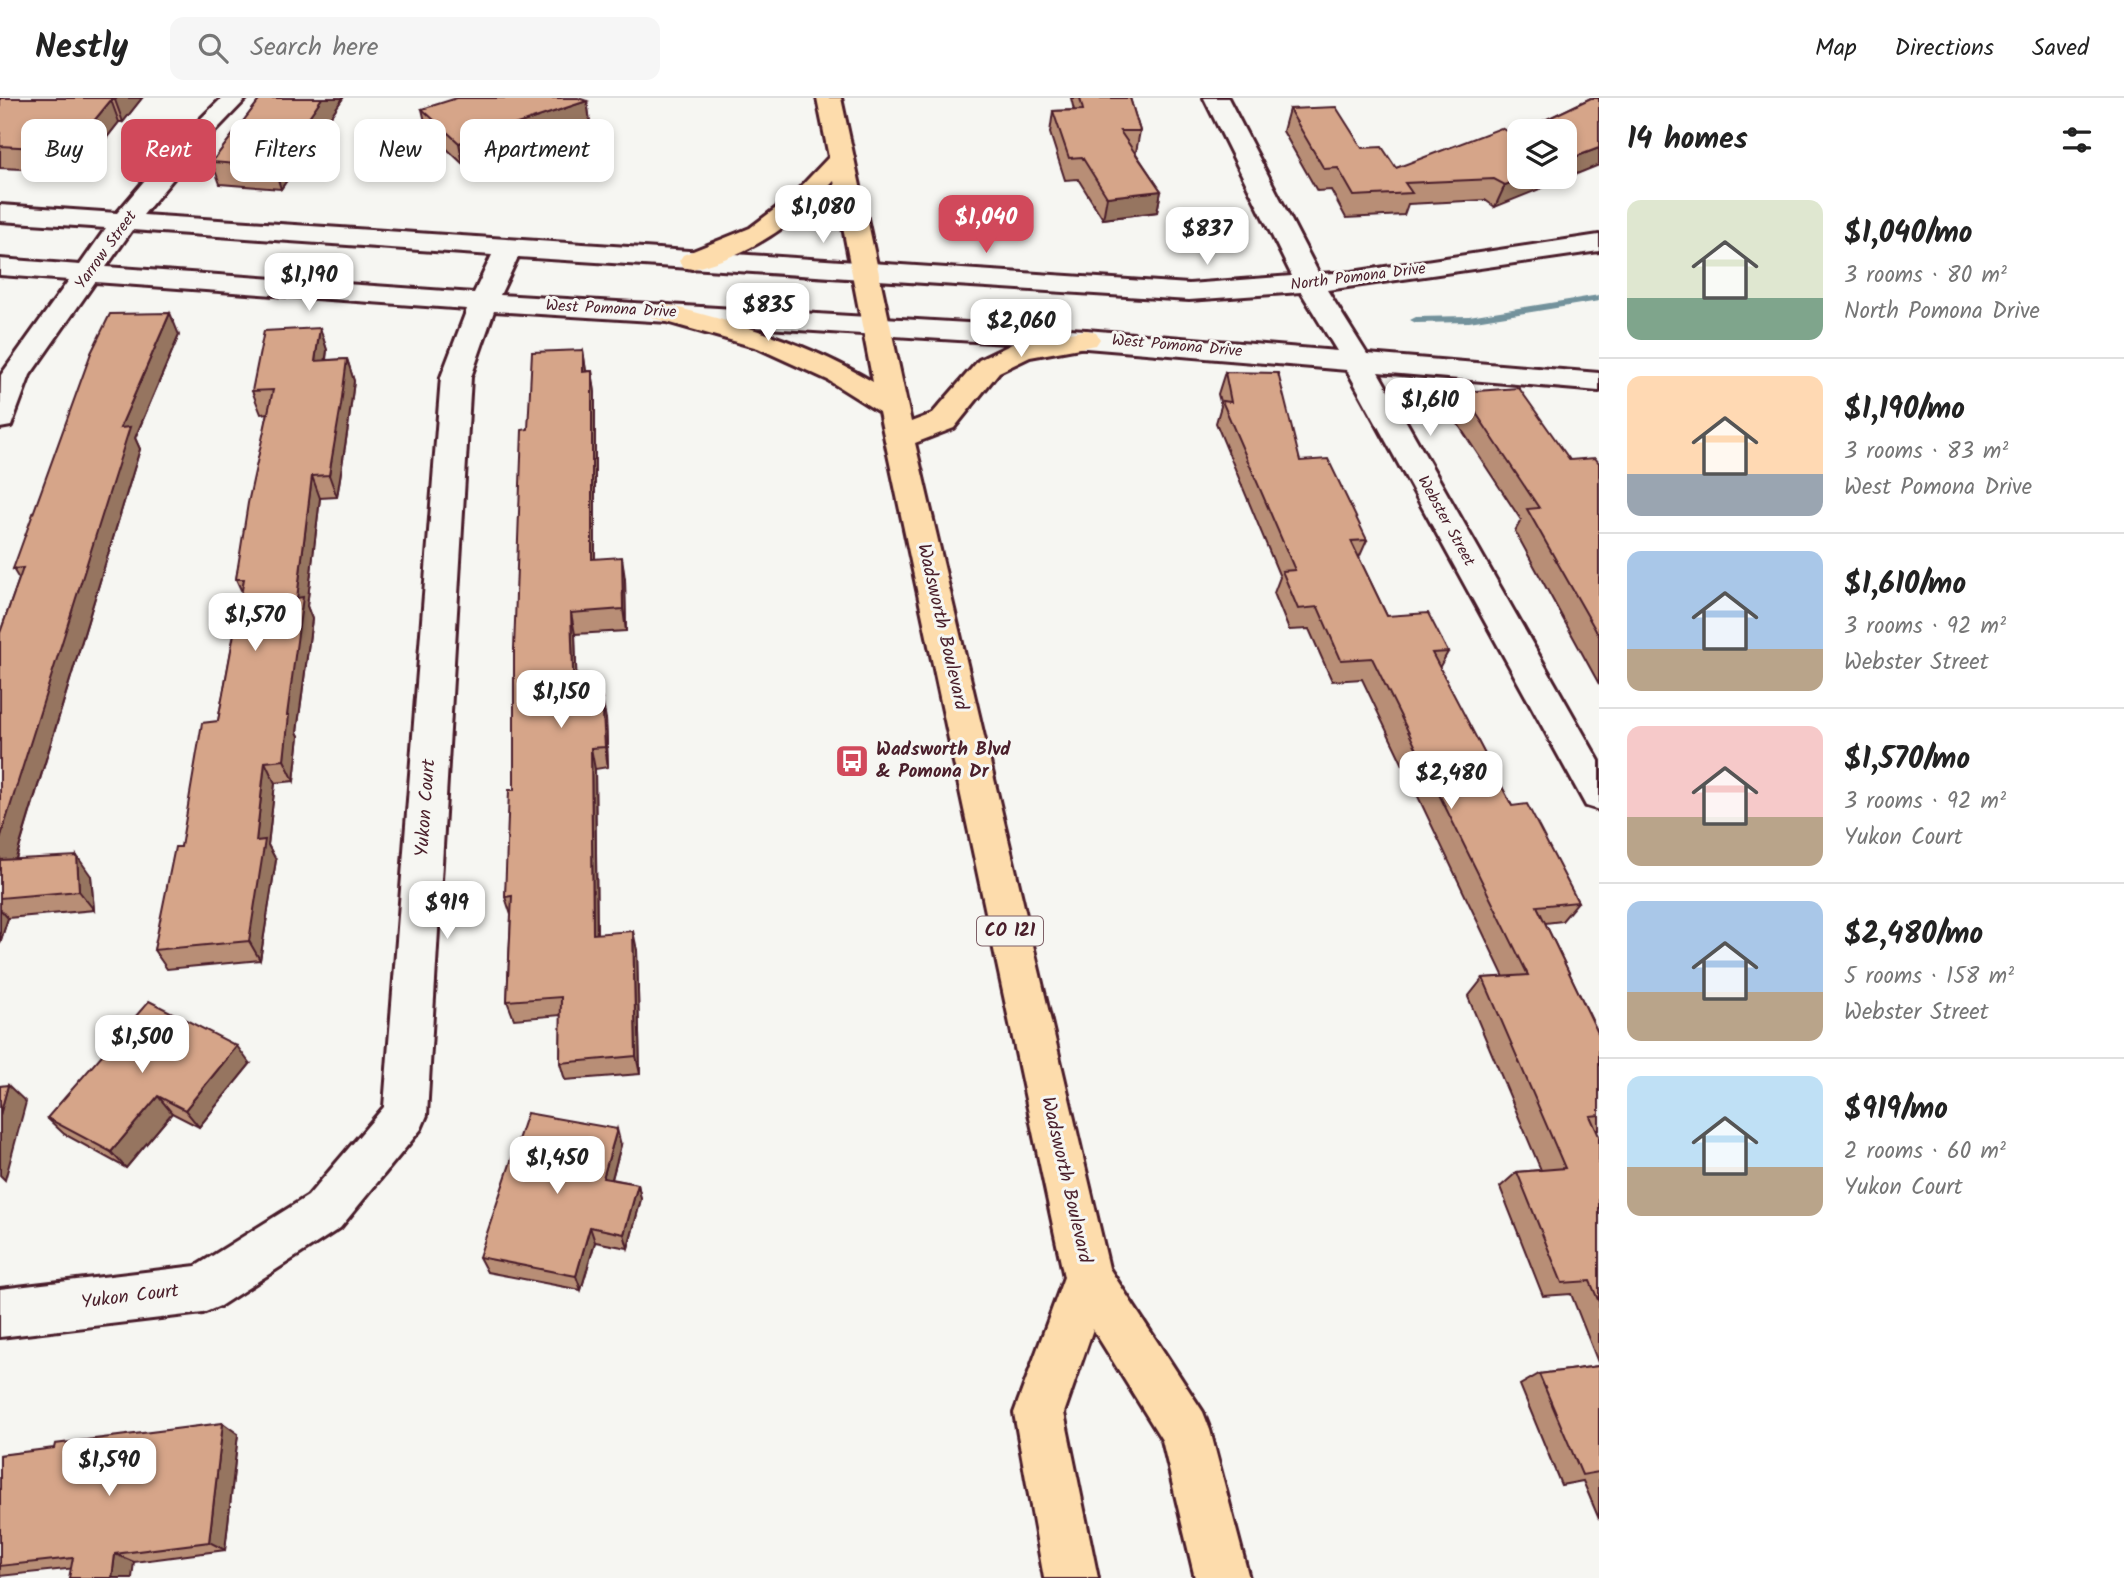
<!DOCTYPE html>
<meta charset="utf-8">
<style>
body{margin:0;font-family:Kalam,sans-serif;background:#f6f6f6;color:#222;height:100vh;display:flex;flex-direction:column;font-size:26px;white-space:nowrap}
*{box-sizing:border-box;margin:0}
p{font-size:23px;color:#767676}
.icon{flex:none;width:38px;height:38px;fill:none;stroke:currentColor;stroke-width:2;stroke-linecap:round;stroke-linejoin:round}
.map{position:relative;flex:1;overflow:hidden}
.drawer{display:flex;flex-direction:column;background:#fff;width:525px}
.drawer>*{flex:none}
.top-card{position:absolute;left:21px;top:21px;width:665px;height:63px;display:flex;gap:14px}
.fabs{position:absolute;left:1507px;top:21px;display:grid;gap:14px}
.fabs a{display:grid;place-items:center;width:70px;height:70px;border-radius:14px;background:#fff;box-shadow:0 4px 10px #0003;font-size:35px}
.price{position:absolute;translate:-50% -60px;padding:0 16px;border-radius:14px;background:#fff;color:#222;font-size:23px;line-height:46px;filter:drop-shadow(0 2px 4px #0008)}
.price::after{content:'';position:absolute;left:50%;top:42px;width:21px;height:16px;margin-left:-10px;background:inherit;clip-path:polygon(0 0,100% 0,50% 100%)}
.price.selected{background:#d1495b;color:#fff}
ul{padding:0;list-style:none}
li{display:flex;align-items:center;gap:21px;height:175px;padding:0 28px}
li+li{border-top:2px solid #e0e0e0}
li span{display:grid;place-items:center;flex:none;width:196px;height:140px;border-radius:14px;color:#555}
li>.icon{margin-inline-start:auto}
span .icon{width:84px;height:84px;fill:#fffc;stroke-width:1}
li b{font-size:30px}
h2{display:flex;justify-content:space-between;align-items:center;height:84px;padding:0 28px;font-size:30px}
.pill{padding:0 24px;border-radius:14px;background:#fff;box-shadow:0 4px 10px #0003;font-size:24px;line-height:63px}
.pill.selected{background:#d1495b;color:#fff}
header{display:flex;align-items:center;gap:42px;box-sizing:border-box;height:98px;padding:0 35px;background:#fff;border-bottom:2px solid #e0e0e0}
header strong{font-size:33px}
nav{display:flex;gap:38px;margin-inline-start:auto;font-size:24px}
.search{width:490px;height:63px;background:#f6f6f6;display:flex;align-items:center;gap:18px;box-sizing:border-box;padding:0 24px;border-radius:14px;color:#767676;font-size:26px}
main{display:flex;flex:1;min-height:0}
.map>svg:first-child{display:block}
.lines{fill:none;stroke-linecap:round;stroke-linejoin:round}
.stream{fill:#73929c;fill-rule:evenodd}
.minor-casing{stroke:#4a1f2b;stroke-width:6}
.major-casing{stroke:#4a1f2b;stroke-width:6}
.minor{fill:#f6f6f2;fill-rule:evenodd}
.major{fill:#fddcac;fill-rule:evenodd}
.wall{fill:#b88e76;stroke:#4a1f2b;stroke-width:2}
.shaded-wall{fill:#967460;stroke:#4a1f2b;stroke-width:2}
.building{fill:#d6a589;stroke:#4a1f2b;stroke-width:2}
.labels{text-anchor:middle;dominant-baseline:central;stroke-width:6;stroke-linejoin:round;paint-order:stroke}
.far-street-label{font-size:16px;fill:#4a1f2b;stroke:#f6f6f2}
.shield{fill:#f6f6f2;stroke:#7e6067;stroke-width:2}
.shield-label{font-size:18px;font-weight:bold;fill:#4a1f2b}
.street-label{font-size:19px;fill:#4a1f2b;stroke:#f6f6f2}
.poi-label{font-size:19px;font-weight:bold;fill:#4a1f2b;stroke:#f6f6f2;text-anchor:start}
</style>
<header>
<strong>Nestly</strong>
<div class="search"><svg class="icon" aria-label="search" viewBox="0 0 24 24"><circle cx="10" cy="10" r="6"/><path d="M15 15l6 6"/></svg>Search here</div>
<nav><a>Map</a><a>Directions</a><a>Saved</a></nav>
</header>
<main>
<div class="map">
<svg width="1599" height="1480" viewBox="0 0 1599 1480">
<rect width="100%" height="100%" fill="#f6f6f2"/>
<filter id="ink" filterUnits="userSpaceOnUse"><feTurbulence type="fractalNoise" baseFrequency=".0143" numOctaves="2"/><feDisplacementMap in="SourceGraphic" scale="14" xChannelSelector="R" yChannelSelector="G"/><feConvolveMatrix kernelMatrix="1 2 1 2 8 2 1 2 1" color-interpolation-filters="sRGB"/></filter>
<g filter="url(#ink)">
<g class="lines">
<!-- stream -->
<path class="stream" d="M 1599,197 L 1599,203 L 1469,224 L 1416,225 L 1410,222 L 1416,219 L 1469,218 Z"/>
<!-- minor casing -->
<g class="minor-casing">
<path id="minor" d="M 222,0 L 247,0 L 196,53 L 143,117 L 1189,186 L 1292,178 L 1204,0 L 1228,0 L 1319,176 L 1352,174 L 1599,137 L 1599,153 L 1327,192 L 1367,256 L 1599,275 L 1599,293 L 1378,274 L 1599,663 L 1599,712 L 1586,708 L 1347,272 L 1086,250 L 494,213 L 471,279 L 427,1017 L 421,1031 L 340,1130 L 220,1208 L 203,1215 L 0,1239 L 0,1191 L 196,1168 L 308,1098 L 384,1009 L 441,279 L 467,211 L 95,184 L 30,277 L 11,328 L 0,330 L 1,277 L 69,182 L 0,177 L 0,161 L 80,167 L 106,130 L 0,123 L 0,107 L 117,115 L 178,43 ZM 132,132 L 492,157 L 474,195 L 106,169 ZM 518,159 L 1189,202 L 1301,194 L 1337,253 L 1086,232 L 500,197 Z"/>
</g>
<!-- major casing -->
<g class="major-casing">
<path id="major" d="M 817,0 L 841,0 L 911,324 L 932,316 L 979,262 L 1012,246 L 1086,232 L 1096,235 L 1100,241 L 1096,247 L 1030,259 L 999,274 L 954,330 L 915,345 L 1109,1170 L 1203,1314 L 1210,1332 L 1249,1480 L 1195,1480 L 1162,1342 L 1093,1231 L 1064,1315 L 1098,1480 L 1044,1480 L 1014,1315 L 1064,1179 L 879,314 L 828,282 L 758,250 L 653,220 L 649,214 L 653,208 L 663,206 C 736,224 808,245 873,284 L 834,83 C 792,128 752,156 692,171 L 683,169 L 679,163 L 683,157 L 750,130 L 792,98 L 829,59 Z"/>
</g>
<!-- minor -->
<use href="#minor" class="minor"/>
<!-- major -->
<use href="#major" class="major"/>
</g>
<!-- wall -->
<g class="wall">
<path d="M 0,0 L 142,0 L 123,24 L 119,24 L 90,61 L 57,60 L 47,72 L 0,70 Z"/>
<path d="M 261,0 L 343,0 L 281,91 L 220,86 L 212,64 Z"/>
<path d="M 1071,0 L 1130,0 L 1140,33 L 1136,54 L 1135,54 L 1161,93 L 1157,114 L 1103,121 L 1078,81 L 1065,82 L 1050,35 L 1053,13 L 1074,12 Z"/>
<path d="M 1591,0 L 1495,109 L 1485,102 L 1408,106 L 1404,117 L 1346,120 L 1331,92 L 1317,93 L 1283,33 L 1289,11 L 1362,50 L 1396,70 L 1514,37 Z"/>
<path d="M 587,3 L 590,24 L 463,66 L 427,32 L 422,11 Z"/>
<path d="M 320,230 L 327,252 L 326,262 L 347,261 L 354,283 L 348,329 L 337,399 L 320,400 L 307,508 L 312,521 L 297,634 L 299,638 L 294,683 L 275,685 L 268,747 L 276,762 L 260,862 L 167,871 L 154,852 L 181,749 L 218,623 L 242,494 L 236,481 L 268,315 L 261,316 L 252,293 Z"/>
<path d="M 179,237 L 135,340 L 140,351 L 16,761 L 91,778 L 94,812 L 8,820 L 0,845 L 0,535 L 19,481 L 13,471 Z"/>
<path d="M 583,252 L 586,273 L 592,273 L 595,295 L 595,461 L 625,481 L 626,533 L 575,536 L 577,602 L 606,621 L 608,669 L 595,671 L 597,836 L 637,852 L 640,976 L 565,982 L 560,965 L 561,917 L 514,921 L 507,903 L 511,817 L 505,799 L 514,692 L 528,331 Z"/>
<path d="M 1225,274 L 1367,442 L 1359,460 L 1387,518 L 1448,554 L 1439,570 L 1512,708 L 1578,804 L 1562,823 L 1545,825 L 1599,937 L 1599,1032 L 1596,1033 L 1599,1038 L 1599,1267 L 1571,1196 L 1543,1198 L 1500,1089 L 1517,1074 L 1541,1072 L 1468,899 L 1483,880 L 1504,879 L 1362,581 L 1332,583 L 1309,531 L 1289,532 L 1274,495 L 1280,479 L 1216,325 L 1221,308 L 1218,296 Z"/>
<path d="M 1462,294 L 1570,362 L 1599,365 L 1599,586 L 1515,433 L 1521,422 L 1452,317 Z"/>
<path d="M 250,966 L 199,1029 L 172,1015 L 126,1070 L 64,1036 L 47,1020 Z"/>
<path d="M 621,1047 L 612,1081 L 638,1086 L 641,1101 L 628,1150 L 595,1144 L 581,1192 L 487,1174 L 479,1159 Z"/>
<path d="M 1599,1268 L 1599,1421 L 1583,1383 L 1561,1387 L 1520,1287 L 1539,1276 Z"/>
<path d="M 238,1336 L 225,1452 L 134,1464 L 0,1478 L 0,1357 Z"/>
</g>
<!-- shaded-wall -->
<g class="shaded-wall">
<path d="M 117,0 L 142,0 L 123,24 L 115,2 Z"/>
<path d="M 322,0 L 343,0 L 281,91 L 274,69 Z"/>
<path d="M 111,2 L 119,24 L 90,61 L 80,40 Z"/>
<path d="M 587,3 L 590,24 L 463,66 L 459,45 Z"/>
<path d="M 48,38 L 57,60 L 47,72 L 37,50 Z"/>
<path d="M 1599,50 L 1599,67 L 1495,109 L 1505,87 L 1526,79 L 1564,79 L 1564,63 Z"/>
<path d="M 1161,93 L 1157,114 L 1103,121 L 1107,99 Z"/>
<path d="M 170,215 L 179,237 L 135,340 L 140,351 L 9,783 L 0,771 L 0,741 L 120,330 Z"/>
<path d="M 320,230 L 327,252 L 322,285 L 315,263 Z"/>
<path d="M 583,252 L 586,274 L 583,274 Z"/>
<path d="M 347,261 L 354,283 L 348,329 L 337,399 L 329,377 Z"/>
<path d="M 592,273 L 595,295 L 595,483 L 592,461 Z"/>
<path d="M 312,378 L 320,400 L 307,508 L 312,521 L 297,634 L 299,638 L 294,683 L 284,662 L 287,617 L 297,500 Z"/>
<path d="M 622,459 L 625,481 L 626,533 L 623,511 Z"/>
<path d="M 571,515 L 575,536 L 578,624 L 574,602 Z"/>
<path d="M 602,600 L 606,621 L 608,669 L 605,649 Z"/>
<path d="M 591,650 L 595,671 L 597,855 L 593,836 Z"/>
<path d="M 265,664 L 275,685 L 268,747 L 276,762 L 260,862 L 249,843 L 256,743 Z"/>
<path d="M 77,758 L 91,778 L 94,812 L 79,793 Z"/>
<path d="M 0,811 L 8,820 L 0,845 Z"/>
<path d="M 633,833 L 637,852 L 640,976 L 636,958 Z"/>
<path d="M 237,948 L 250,966 L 199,1029 L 185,1012 Z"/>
<path d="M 8,987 L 26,1004 L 5,1082 L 0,1077 L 0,1017 Z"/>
<path d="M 158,998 L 172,1015 L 126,1070 L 111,1054 Z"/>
<path d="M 617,1031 L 621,1047 L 608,1095 L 603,1080 Z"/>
<path d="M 638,1086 L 641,1101 L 628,1150 L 624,1136 Z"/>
<path d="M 590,1129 L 595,1144 L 581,1192 L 576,1178 Z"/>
<path d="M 223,1325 L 238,1336 L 225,1452 L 209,1444 Z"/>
<path d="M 115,1456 L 134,1464 L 132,1480 L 112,1480 Z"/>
</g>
<!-- building -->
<g class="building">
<path d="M 0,0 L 117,0 L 115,2 L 111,2 L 80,40 L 48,38 L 37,50 L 0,48 Z"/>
<path d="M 261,0 L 322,0 L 274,69 L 212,64 Z"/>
<path d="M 457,0 L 578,0 L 587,3 L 459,45 L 422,11 Z"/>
<path d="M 1080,0 L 1130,0 L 1140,33 L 1120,33 L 1161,93 L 1107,99 L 1082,59 L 1069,60 L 1053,13 L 1083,12 Z"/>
<path d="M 1591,0 L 1599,0 L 1599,50 L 1564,63 L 1564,33 L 1522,33 Z"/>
<path d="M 1336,9 L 1362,50 L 1382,49 L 1396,70 L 1501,30 L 1514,37 L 1519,35 L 1519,79 L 1526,79 L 1505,87 L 1494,81 L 1405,85 L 1412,95 L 1354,98 L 1338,70 L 1324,71 L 1289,11 Z"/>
<path d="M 170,215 L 120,330 L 130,329 L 0,741 L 0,535 L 23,470 L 13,471 L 91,255 L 110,216 Z"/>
<path d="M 320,230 L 315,263 L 347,261 L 341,307 L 329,377 L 312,378 L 297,500 L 303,499 L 287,617 L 289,617 L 284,662 L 265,664 L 256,743 L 265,742 L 249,843 L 154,852 L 175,749 L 181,749 L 202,625 L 218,623 L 244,481 L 236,481 L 248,405 L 273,292 L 252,293 L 264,233 Z"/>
<path d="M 583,252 L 583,274 L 592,273 L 592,461 L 622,459 L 623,511 L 571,515 L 574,602 L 602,600 L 605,649 L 591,650 L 593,836 L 633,833 L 636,958 L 560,965 L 561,899 L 507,903 L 512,798 L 505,799 L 509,692 L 514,692 L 514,551 L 522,332 L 528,331 L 532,254 Z"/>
<path d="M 1225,274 L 1278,275 L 1300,363 L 1328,361 L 1367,442 L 1351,443 L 1387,518 L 1428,515 L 1448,554 L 1432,555 L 1512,708 L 1527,706 L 1578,804 L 1537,808 L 1599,937 L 1599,1017 L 1590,1018 L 1599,1038 L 1599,1204 L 1590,1183 L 1562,1185 L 1517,1074 L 1565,1070 L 1483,880 L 1528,877 L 1372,560 L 1341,562 L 1318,509 L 1298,511 L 1282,473 L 1295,472 L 1222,303 L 1231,304 Z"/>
<path d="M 1519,290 L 1570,362 L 1595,360 L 1599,365 L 1599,538 L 1527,411 L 1539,410 L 1462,294 Z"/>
<path d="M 77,758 L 79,793 L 0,800 L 0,762 Z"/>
<path d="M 149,903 L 237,948 L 185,1012 L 158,998 L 111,1054 L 47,1020 Z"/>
<path d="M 8,987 L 0,1017 L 0,988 Z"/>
<path d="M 527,1015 L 617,1031 L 603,1080 L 638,1086 L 624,1136 L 590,1129 L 576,1178 L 479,1159 Z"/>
<path d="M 1599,1268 L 1599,1374 L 1582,1377 L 1539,1276 Z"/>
<path d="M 223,1325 L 209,1444 L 115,1456 L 112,1480 L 69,1480 L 73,1460 L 0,1468 L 0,1357 L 54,1350 L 55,1346 Z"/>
</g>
</g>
<!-- icons -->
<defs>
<g id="bus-square" transform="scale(1.75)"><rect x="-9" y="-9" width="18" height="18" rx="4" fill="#d1495b" stroke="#f6f6f2"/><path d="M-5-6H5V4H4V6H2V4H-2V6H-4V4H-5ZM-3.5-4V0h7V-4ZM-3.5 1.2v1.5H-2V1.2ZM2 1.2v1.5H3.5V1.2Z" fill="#fff"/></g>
</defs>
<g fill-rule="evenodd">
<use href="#bus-square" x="852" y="663"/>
</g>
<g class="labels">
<!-- far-street labels -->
<g class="far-street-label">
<text transform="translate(106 152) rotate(-54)">Yarrow Street</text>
<text transform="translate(1358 179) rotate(-7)">North Pomona Drive</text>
<text transform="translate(611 211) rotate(3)">West Pomona Drive</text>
<text transform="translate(1177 248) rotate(5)">West Pomona Drive</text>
<text transform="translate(1446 423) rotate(61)">Webster Street</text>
</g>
<!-- shield labels -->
<rect class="shield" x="977" y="818.5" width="66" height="29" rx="5"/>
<g class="shield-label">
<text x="1010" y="833">CO 121</text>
</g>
<!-- street labels -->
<g class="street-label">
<text transform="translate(942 529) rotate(77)">Wadsworth Boulevard</text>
<text transform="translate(426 710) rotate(-86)">Yukon Court</text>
<text transform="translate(1066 1082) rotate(77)">Wadsworth Boulevard</text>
<text transform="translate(130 1199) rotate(-7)">Yukon Court</text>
</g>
<!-- poi labels -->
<g class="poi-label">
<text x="876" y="652">Wadsworth Blvd<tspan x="876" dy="22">&amp; Pomona Dr</tspan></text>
</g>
</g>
</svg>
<div class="fabs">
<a><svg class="icon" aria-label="layers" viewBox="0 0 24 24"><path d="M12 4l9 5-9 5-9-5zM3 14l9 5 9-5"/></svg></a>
</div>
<b class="price" style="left:823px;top:147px">$1,080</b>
<b class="price selected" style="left:986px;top:157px">$1,040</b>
<b class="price" style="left:1207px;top:169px">$837</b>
<b class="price" style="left:309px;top:215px">$1,190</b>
<b class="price" style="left:768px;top:245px">$835</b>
<b class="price" style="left:1021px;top:261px">$2,060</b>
<b class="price" style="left:1430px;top:340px">$1,610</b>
<b class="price" style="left:255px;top:555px">$1,570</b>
<b class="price" style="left:561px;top:632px">$1,150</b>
<b class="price" style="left:1451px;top:713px">$2,480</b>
<b class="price" style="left:447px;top:843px">$919</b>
<b class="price" style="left:142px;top:977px">$1,500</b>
<b class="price" style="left:557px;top:1098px">$1,450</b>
<b class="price" style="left:109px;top:1400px">$1,590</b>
<div class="top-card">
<a class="pill">Buy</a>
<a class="pill selected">Rent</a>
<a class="pill">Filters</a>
<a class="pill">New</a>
<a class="pill">Apartment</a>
</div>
</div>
<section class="drawer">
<h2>14 homes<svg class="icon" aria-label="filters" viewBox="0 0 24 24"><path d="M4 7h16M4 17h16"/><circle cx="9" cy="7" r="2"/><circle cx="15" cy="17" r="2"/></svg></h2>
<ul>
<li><span style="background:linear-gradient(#dfe7d0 70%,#7fa58c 0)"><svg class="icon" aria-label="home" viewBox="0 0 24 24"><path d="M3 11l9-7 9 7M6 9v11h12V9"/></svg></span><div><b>$1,040/mo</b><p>3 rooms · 80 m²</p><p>North Pomona Drive</p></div></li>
<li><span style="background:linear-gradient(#ffd9b3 70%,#9aa5b1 0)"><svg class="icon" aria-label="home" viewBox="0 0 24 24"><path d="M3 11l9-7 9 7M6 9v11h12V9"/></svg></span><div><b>$1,190/mo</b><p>3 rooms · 83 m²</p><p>West Pomona Drive</p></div></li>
<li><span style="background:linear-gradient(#a9c7e8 70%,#b9a48a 0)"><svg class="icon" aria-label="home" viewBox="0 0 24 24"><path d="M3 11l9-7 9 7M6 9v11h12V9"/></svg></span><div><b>$1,610/mo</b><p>3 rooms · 92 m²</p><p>Webster Street</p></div></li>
<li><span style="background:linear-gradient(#f6c9c9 65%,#b9a48a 0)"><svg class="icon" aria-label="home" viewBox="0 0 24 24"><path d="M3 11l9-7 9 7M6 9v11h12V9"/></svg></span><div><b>$1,570/mo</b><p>3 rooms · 92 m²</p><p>Yukon Court</p></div></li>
<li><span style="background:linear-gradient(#a9c7e8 65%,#b9a48a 0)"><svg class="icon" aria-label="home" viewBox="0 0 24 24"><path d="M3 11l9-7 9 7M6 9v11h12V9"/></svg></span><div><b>$2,480/mo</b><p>5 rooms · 158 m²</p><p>Webster Street</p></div></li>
<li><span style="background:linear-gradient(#bfe0f5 65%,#b9a48a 0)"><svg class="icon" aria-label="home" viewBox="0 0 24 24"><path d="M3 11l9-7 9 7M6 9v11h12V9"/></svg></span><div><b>$919/mo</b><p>2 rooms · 60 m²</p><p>Yukon Court</p></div></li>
</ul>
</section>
</main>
